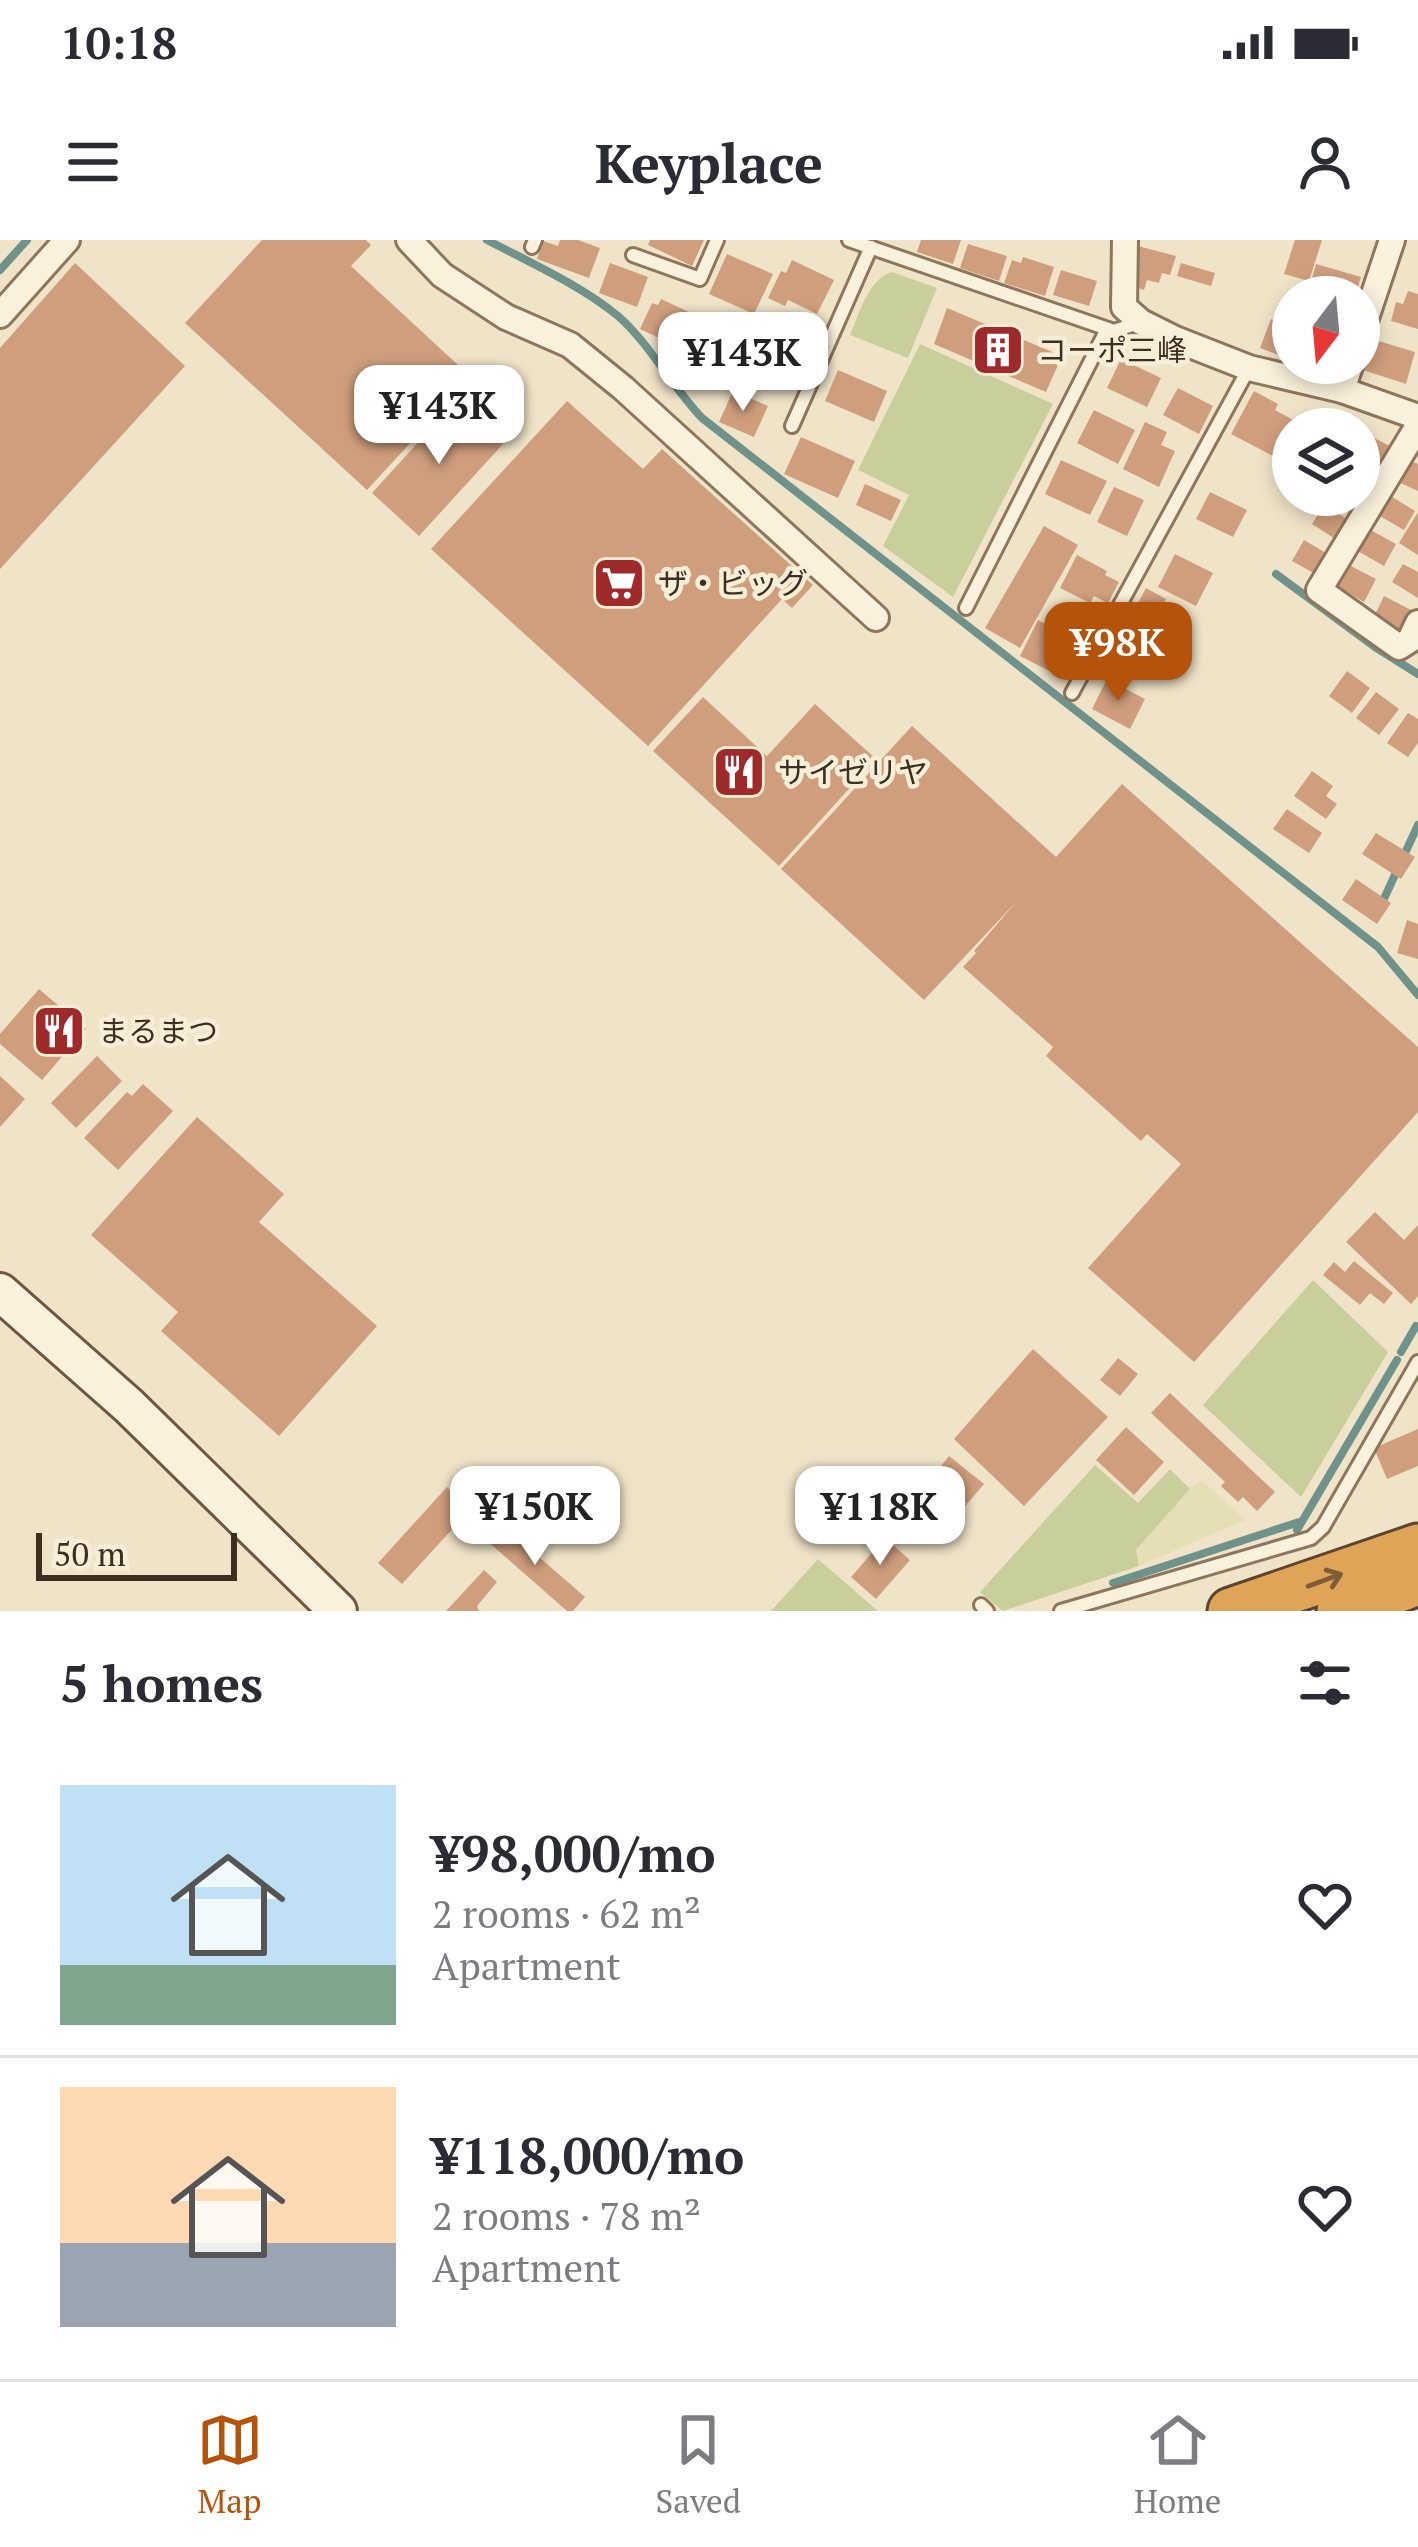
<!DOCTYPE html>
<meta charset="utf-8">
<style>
body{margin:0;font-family:"PT Serif","Noto Sans JP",serif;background:#f2f2f3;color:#2b2b33;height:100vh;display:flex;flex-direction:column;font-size:45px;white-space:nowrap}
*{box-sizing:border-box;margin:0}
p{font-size:39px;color:#7c7c81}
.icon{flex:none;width:66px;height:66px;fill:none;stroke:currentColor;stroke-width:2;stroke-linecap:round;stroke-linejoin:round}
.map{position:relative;height:1371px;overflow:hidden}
.details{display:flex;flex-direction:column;background:#fff;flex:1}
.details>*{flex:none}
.needle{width:78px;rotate:196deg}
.controls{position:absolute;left:1272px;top:36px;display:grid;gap:24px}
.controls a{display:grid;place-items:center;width:108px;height:108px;border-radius:50%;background:#fff;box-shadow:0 6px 18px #0003;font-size:60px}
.scale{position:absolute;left:36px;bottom:30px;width:201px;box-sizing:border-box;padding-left:12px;border:6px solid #3d2e20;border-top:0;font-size:33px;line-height:42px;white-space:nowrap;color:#3d2e20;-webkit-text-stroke:9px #f7eed8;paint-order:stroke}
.price{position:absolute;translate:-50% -102px;padding:0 27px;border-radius:24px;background:#fff;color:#222;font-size:39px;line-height:78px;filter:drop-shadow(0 3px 6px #0008)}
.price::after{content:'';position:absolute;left:50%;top:72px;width:36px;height:27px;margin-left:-18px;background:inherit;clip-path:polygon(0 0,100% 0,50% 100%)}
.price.active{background:#b45309;color:#fff}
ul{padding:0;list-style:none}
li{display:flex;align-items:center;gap:36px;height:300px;padding:0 60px}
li+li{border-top:3px solid #e1e1e2}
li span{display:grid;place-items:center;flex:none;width:336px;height:240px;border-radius:0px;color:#555}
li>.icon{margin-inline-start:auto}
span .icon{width:144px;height:144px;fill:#fffc;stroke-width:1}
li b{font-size:51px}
h2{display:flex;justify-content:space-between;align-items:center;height:144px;padding:0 60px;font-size:51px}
.status{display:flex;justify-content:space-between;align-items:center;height:84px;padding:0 60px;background:#fff;direction:ltr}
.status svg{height:33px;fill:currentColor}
header{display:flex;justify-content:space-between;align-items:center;height:156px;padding:0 60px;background:#fff;font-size:54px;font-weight:700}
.tab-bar{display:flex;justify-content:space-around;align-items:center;height:168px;border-top:3px solid #e1e1e2;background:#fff;font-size:33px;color:#7c7c81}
.tab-bar a{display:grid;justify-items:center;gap:6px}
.tab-bar .active{color:#b45309}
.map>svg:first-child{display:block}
.farmland{fill:#e6deb5}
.green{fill:#c9cf9b}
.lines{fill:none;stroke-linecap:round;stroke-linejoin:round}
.stream{stroke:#6f938a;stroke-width:8}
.building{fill:#cf9f7d}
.lane-casing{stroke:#8d765c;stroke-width:18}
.street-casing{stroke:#8d765c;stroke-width:30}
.secondary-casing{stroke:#6f573f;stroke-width:42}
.highway-casing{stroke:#5b4430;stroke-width:51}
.lane{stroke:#faf1dc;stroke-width:12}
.street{stroke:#faf1dc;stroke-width:24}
.secondary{stroke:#faf1dc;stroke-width:36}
.highway{stroke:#e0a458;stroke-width:45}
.oneway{stroke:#7e5d36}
.labels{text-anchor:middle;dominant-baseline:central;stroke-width:9;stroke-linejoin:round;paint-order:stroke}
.poi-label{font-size:30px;fill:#3d2e20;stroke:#f7eed8;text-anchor:start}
</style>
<div class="status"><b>10:18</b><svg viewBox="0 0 49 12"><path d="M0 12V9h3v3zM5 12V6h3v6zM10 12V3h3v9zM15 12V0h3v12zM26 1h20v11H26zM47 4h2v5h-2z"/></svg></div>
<header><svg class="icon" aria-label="menu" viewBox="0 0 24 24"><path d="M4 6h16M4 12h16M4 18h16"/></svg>Keyplace<svg class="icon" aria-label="person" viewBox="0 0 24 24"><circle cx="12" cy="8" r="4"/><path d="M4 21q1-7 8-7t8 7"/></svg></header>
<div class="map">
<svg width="1418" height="1371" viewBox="0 0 1418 1371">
<rect width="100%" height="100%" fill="#f0e4c8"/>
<!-- farmland -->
<path class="farmland" d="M 1201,1240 L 1245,1280 L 1139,1326 L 1136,1311 L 1190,1249 Z"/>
<!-- green -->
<g class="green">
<path d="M 892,32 L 937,48 L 908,118 L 850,95 C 860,73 868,39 892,32 Z"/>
<path d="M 920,104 L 1053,164 L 953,357 L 883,306 L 909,255 L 858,230 Z"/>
<path d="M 1313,1040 L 1388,1112 L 1301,1257 L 1203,1165 Z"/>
<path d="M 1095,1225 L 1138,1263 L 1170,1229 L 1190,1249 L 1136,1310 L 1139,1326 L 1003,1371 L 980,1352 Z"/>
<path d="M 818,1319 L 878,1371 L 771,1371 Z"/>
</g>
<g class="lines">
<!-- stream -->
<g class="stream">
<path d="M 487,0 C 531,23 580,45 618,76 C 650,104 672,147 702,178 L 1378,707 L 1418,755"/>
<path d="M 0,30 L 27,0"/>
<path d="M 1276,334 L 1375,407 L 1418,434"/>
<path d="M 1382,663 L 1418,585"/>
<path d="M 1401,1112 L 1416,1086"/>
<path d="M 1297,1290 L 1397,1120"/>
<path d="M 1113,1343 L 1299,1282"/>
</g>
</g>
<!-- building -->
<g class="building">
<path d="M 262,0 L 366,0 L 371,5 L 351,26 L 471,137 L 367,250 L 185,83 Z"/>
<path d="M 560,0 L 578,0 L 600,8 L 589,38 L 537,19 L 543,1 L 558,6 Z"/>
<path d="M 650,0 L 704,0 L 692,26 L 648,5 Z"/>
<path d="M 921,0 L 961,0 L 953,24 L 917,12 Z"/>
<path d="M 1295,0 L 1322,0 L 1309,41 L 1284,34 Z"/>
<path d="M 968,4 L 1007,16 L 999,41 L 960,28 Z"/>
<path d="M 1138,6 L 1176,16 L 1170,35 L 1162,33 L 1159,43 L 1147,40 L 1144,50 L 1136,47 L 1131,32 Z"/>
<path d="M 727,14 L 773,34 L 754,74 L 709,54 Z"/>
<path d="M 1023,17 L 1054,27 L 1045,56 L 1004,43 L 1012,20 L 1021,23 Z"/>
<path d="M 792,20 L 834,40 L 817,74 L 788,60 L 785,66 L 768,58 L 781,31 L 786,33 Z"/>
<path d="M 75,23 L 185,126 L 0,329 L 0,108 Z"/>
<path d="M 610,23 L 648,37 L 637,67 L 599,53 Z"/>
<path d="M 1181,23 L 1215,33 L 1211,46 L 1177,36 Z"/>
<path d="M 1316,24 L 1361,37 L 1355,57 L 1307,56 Z"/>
<path d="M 1061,30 L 1097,41 L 1089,66 L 1053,55 Z"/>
<path d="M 1408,51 L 1418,54 L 1418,89 L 1391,81 L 1396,62 L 1403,64 Z"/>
<path d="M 661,59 L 689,72 L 674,105 L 640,89 L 652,63 L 658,65 Z"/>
<path d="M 947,68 L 1062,116 L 1046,152 L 934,104 Z"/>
<path d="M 773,75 L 817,95 L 803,131 L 757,112 Z"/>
<path d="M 1271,79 L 1293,87 L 1284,117 L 1260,108 Z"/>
<path d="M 686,99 L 727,118 L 716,144 L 674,126 Z"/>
<path d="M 1372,99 L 1415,112 L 1406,144 L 1363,130 Z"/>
<path d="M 1121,119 L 1161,138 L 1147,167 L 1107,148 Z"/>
<path d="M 838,130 L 887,151 L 874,182 L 825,161 Z"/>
<path d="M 1178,148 L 1213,166 L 1199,194 L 1163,175 Z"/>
<path d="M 733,151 L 768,166 L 754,197 L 719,182 Z"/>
<path d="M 1254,151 L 1278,164 L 1275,170 L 1295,181 L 1275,217 L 1231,194 Z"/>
<path d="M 567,161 L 643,229 L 662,209 L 813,345 L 792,368 L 782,359 L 648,506 L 431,309 Z"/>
<path d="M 454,163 L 473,180 L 483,170 L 502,187 L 493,196 L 503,204 L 419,296 L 372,253 Z"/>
<path d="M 1094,170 L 1135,190 L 1118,224 L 1077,203 Z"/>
<path d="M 1145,182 L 1167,192 L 1161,205 L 1175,211 L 1159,247 L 1123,229 Z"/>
<path d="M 1364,193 L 1392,207 L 1380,230 L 1359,219 L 1359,202 Z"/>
<path d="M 801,197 L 855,221 L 838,258 L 784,234 Z"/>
<path d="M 1406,219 L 1418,224 L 1418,251 L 1396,241 Z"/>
<path d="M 1061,220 L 1107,241 L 1090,275 L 1045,254 Z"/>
<path d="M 865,244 L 901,260 L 891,281 L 856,265 Z"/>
<path d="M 1114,247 L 1144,260 L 1127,296 L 1097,282 Z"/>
<path d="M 1210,252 L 1247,270 L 1233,297 L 1196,279 Z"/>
<path d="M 1389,255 L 1415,271 L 1404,290 L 1378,275 Z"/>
<path d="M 1324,265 L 1349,280 L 1337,300 L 1312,284 Z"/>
<path d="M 1418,272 L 1418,315 L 1399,303 Z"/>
<path d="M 1044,286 L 1078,305 L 1020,408 L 985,388 Z"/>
<path d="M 1369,289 L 1396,304 L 1384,326 L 1356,310 Z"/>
<path d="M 1304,300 L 1331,316 L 1317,335 L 1292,321 Z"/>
<path d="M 1175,314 L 1213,333 L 1196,366 L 1158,347 Z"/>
<path d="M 1077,315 L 1107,331 L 1105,335 L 1119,342 L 1108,363 L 1094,356 L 1090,363 L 1060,348 Z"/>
<path d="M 1403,324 L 1418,332 L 1418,358 L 1392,342 Z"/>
<path d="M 1349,325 L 1376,339 L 1364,362 L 1337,346 Z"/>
<path d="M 1146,348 L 1166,359 L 1157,376 L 1137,365 Z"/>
<path d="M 1384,356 L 1413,371 L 1401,393 L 1373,379 Z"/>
<path d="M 1038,380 L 1074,399 L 1069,408 L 1074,411 L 1061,437 L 1020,416 Z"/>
<path d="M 1137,380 L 1175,401 L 1156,433 L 1119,412 Z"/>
<path d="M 1347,431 L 1370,448 L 1352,473 L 1329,456 Z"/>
<path d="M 1107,439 L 1145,459 L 1130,489 L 1092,469 Z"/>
<path d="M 1376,452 L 1399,469 L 1379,495 L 1356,478 Z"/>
<path d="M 703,457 L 767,516 L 815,464 L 876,519 L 779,626 L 653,511 Z"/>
<path d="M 1408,473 L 1418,479 L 1418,503 L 1408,517 L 1387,503 Z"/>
<path d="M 912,486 L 1056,617 L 1122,544 L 1418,807 L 1418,872 L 1194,1122 L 1088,1028 L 1181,924 L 1147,894 L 1141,901 L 1046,816 L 1053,807 L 963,727 L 976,713 L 974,711 L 1017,661 L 924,760 L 781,629 Z"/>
<path d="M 1312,531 L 1333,546 L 1326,556 L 1337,564 L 1326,579 L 1294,556 Z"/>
<path d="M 1287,569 L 1322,593 L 1309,613 L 1273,589 Z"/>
<path d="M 1376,593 L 1415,617 L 1401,639 L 1362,614 Z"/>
<path d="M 1356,639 L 1391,663 L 1377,684 L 1342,660 Z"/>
<path d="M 1407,680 L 1418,684 L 1418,719 L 1397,713 Z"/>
<path d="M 39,749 L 86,789 L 42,840 L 0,804 L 0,794 Z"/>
<path d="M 97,816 L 122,841 L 76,888 L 51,863 Z"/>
<path d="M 0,836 L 25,859 L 0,887 Z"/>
<path d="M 143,844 L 173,871 L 118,930 L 84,898 L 127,852 L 132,856 Z"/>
<path d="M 197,877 L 284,954 L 259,982 L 377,1086 L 279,1196 L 161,1091 L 178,1072 L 91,995 Z"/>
<path d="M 1375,972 L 1404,1000 L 1418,985 L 1418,1056 L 1411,1064 L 1346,1002 Z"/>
<path d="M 1354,1021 L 1393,1053 L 1384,1064 L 1370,1053 L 1360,1065 L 1323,1035 L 1334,1022 L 1345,1032 Z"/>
<path d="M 1033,1109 L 1108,1177 L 1024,1266 L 954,1199 Z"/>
<path d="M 1118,1118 L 1138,1134 L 1120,1156 L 1100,1140 Z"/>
<path d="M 1170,1153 L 1275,1252 L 1257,1271 L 1243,1257 L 1238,1262 L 1221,1246 L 1225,1242 L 1151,1173 Z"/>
<path d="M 1126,1187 L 1164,1222 L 1134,1255 L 1096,1220 Z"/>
<path d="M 1418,1189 L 1418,1226 L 1387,1239 L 1374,1208 Z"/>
<path d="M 949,1216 L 984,1244 L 954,1279 L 921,1251 Z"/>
<path d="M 447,1247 L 469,1271 L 402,1344 L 378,1323 Z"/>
<path d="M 500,1283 L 585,1357 L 573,1371 L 567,1371 L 485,1299 Z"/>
<path d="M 885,1298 L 910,1320 L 876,1359 L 851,1337 Z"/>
<path d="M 484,1330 L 497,1342 L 477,1366 L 479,1371 L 446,1371 Z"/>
</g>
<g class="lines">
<!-- lane casing -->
<g class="lane-casing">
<g id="lane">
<path d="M 849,0 L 1114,91 L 1141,82"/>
<path d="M 532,7 L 535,0"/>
<path d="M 633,15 L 700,39 L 717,0"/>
<path d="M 792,186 L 871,7"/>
<path d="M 966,368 L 1107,89"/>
<path d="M 1072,453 L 1249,128"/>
<path d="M 981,1365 L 987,1371"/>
<path d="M 1061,1371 L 1311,1298 L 1323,1287 L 1418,1122"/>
</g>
</g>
<!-- street casing -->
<g class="street-casing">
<g id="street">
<path d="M 409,0 L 442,35 L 506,77 L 570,105 L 623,148 L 876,378"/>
<path d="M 1125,0 L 1124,67 L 1141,82 L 1175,99 L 1249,128 L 1342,150 L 1418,177"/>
<path d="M 0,75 L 67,0"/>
<path d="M 1359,99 L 1392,0"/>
<path d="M 1342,150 L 1351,123"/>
<path d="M 1418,186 L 1319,350 L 1399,407 L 1410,400 L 1418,383"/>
</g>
</g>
<!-- secondary casing -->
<g class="secondary-casing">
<path id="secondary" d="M 0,1052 L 129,1166 L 338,1371"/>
</g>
<!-- highway casing -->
<g class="highway-casing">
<g id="highway">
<path d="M 1231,1371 L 1418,1307"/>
<path d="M 1340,1371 L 1418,1342"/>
</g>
</g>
<!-- lane -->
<use href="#lane" class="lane"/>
<!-- street -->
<use href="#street" class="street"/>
<!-- secondary -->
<use href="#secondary" class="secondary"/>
<!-- highway -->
<use href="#highway" class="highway"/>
</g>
<!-- one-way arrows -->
<defs><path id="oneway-shaft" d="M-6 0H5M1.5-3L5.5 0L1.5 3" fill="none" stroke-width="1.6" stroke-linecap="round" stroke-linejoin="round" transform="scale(3)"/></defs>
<use class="oneway" href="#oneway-shaft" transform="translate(1325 1340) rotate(-20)"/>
<!-- icons -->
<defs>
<g id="building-square" transform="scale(2.7)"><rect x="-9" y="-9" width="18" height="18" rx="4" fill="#9e2a2b" stroke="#f7eed8"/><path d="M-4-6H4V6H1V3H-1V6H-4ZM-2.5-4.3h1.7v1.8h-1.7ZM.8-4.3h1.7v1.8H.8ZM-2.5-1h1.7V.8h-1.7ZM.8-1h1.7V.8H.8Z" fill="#fff"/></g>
<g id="supermarket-square" transform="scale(2.7)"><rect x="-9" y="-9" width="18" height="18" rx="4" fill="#9e2a2b" stroke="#f7eed8"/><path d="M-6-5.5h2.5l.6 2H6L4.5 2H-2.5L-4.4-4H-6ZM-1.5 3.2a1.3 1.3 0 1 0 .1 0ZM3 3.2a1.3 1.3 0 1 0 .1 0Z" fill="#fff"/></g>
<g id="restaurant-square" transform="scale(2.7)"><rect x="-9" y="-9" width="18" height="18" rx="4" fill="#9e2a2b" stroke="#f7eed8"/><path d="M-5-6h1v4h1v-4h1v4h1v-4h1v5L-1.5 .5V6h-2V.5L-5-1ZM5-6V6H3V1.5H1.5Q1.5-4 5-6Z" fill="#fff"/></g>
</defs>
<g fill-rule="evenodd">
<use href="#building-square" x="998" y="110"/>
<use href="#supermarket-square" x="619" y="343"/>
<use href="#restaurant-square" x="739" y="532"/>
<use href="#restaurant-square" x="59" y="791"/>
</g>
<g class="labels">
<!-- poi labels -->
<g class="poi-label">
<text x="1037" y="110">コーポ三峰</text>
<text x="658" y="343">ザ・ビッグ</text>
<text x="778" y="532">サイゼリヤ</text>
<text x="98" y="791">まるまつ</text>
</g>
</g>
</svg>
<div class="controls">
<a><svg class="needle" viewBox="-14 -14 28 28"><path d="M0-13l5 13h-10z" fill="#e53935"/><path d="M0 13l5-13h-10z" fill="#7c7c81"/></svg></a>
<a><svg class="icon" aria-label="layers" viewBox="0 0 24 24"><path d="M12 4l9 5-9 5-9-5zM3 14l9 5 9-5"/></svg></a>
</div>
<div class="scale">50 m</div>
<b class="price" style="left:743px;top:174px">¥143K</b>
<b class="price" style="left:439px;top:227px">¥143K</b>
<b class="price active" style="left:1118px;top:464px">¥98K</b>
<b class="price" style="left:535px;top:1328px">¥150K</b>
<b class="price" style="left:880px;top:1328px">¥118K</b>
</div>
<section class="details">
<h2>5 homes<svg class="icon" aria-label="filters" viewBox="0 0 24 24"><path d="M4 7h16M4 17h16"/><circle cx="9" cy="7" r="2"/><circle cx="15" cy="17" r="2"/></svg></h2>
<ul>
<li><span style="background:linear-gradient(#bfe0f5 75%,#7fa58c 0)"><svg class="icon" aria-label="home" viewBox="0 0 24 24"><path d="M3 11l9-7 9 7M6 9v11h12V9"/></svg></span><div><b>¥98,000/mo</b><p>2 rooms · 62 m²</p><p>Apartment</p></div><svg class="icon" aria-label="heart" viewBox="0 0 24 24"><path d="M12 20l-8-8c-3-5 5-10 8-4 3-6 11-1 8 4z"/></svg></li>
<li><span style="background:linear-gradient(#ffd9b3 65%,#9aa5b1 0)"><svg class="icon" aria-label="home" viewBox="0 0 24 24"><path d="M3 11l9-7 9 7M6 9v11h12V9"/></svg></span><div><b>¥118,000/mo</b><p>2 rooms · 78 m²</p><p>Apartment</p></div><svg class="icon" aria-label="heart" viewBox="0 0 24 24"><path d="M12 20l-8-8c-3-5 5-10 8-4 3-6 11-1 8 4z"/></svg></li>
</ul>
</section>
<nav class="tab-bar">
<a class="active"><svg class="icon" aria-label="map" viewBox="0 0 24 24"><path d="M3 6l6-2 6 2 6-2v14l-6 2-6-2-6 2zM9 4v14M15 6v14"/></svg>Map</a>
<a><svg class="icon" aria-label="saved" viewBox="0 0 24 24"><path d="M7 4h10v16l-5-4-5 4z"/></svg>Saved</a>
<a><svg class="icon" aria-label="home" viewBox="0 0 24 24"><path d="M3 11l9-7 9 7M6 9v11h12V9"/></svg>Home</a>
</nav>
